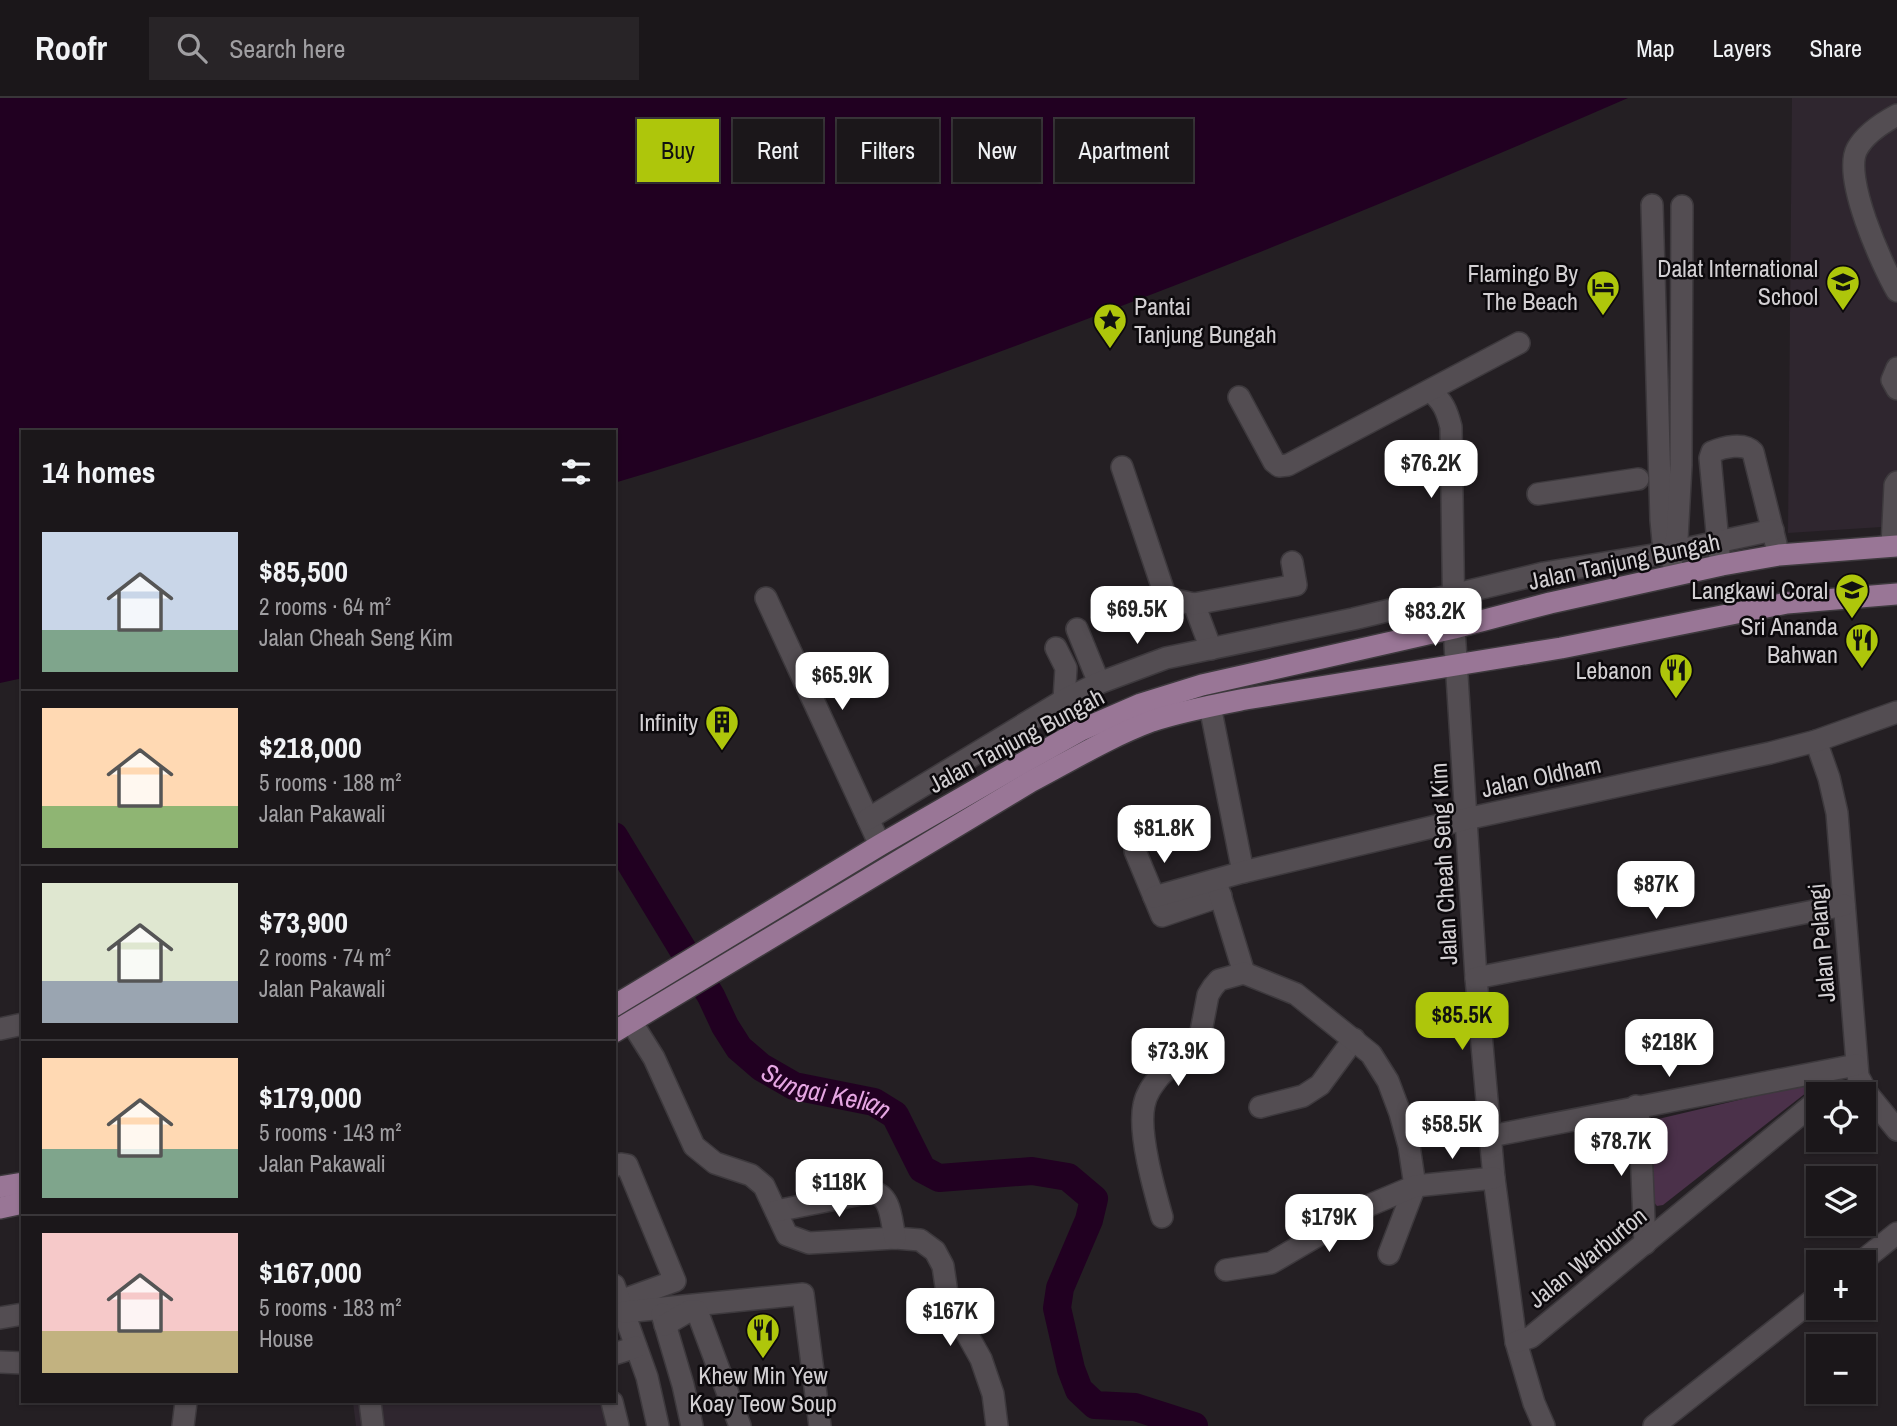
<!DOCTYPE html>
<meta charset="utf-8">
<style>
body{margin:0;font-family:"Archivo Narrow",sans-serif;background:#282427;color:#f1f3f6;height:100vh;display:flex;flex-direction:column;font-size:26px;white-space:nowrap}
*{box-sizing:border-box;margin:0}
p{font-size:23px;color:#a09fa2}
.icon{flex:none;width:38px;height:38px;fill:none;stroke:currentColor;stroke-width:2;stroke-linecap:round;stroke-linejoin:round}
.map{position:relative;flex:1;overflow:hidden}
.side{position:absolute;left:21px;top:332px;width:595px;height:973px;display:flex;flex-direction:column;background:#1b171a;border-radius:0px;box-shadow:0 2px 5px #0004,0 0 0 2px #393639}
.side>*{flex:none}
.hud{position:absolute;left:637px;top:21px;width:665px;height:63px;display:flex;gap:14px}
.fabs{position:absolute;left:1806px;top:984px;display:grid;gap:14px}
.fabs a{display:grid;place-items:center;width:70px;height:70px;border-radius:0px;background:#1b171a;box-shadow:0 2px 5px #0004,0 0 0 2px #393639;font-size:35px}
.price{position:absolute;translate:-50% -60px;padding:0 16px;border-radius:14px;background:#fff;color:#222;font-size:23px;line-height:46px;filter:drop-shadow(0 2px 4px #0008)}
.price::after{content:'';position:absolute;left:50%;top:42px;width:21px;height:16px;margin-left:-10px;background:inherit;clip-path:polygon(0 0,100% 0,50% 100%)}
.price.on{background:#aec60b;color:#111}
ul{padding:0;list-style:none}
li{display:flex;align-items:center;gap:21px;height:175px;padding:0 21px}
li+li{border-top:2px solid #393639}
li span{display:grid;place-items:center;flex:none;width:196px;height:140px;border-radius:0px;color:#555}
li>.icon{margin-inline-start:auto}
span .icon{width:84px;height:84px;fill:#fffc;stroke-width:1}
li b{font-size:30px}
h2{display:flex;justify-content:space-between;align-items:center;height:84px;padding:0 21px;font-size:30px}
.tag{padding:0 24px;border-radius:0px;background:#1b171a;box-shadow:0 2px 5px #0004,0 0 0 2px #393639;font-size:24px;line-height:63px}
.tag.on{background:#aec60b;color:#111}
header{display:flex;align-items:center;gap:42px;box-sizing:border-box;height:98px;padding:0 35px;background:#1b171a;border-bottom:2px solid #393639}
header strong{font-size:33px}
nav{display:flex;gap:38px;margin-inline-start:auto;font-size:24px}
.search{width:490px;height:63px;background:#282427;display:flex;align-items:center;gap:18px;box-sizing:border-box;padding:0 24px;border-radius:0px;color:#a09fa2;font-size:26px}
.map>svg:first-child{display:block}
.built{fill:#2f262f}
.green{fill:#4b314a}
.water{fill:#210021}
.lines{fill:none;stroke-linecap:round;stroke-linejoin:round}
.river{stroke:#210021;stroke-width:28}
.minor-casing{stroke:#3d393d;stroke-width:24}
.major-casing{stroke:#3d393d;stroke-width:24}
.minor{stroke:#534d52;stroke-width:21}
.major{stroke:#997696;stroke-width:21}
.labels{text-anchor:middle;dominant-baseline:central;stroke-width:5;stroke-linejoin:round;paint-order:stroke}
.poi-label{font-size:24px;fill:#d3d0d3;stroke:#0c090c;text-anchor:end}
.street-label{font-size:24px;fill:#d3d0d3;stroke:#0c090c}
.water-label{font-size:26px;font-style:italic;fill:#e6a6e3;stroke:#0c090c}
</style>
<header>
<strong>Roofr</strong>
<div class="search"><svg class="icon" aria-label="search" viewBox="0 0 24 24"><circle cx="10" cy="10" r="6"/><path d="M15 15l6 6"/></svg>Search here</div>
<nav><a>Map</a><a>Layers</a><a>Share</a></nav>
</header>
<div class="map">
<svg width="1897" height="1328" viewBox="0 0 1897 1328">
<rect width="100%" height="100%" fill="#241f23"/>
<!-- built -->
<g class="built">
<path d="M 1792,0 L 1897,0 L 1897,428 L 1788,435 Z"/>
<path d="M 614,1291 L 626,1328 L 356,1328 L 353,1304 L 614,1304 Z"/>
</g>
<!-- green -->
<path class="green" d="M 1807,986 L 1811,986 L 1811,991 L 1663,1107 L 1657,1108 L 1653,1103 L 1650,1027 L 1654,1022 Z"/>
<!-- water -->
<path class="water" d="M 0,0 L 1628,0 C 1418,92 1206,178 991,257 C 866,303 742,347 614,385 L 614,334 L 23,334 L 23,580 L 0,585 Z"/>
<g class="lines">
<!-- river -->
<path class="river" id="s1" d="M 614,738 L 711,898 L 725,928 L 739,950 L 761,969 L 794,988 L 874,1004 L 895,1017 L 922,1071 L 939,1080 L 1032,1073 L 1068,1079 L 1094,1101 L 1089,1122 L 1060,1190 L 1057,1210 L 1071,1271 L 1079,1292 L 1095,1307 L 1135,1309 L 1194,1328"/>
<!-- minor casing -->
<g class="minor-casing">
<g id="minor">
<path d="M 1897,17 C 1882,25 1865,36 1857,51 C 1842,79 1882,167 1897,193"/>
<path d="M 1652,107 L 1661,422 L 1663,443 L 1671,454"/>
<path d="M 1897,270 L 1892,282 L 1897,291"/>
<path d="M 1430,293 C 1443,303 1447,313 1451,329 L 1454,530 L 1476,880 L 1494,1080 L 1516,1244 L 1534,1305 L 1544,1328"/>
<path d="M 1239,299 L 1274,364 L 1279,368 L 1288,367 L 1519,245"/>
<path d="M 1122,369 L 1166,500 L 1194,506 L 1211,551"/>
<path d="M 1538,396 L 1638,381"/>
<path d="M 1892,448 L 1895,387 L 1897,384"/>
<path d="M 1719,455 L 1710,360 L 1712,354 C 1723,349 1744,344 1753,354 L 1776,446"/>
<path d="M 1672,463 L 1671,454 L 1677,441 L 1681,367 L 1682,108"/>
<path d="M 766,500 L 880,747"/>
<path d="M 1194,506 L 1296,487 L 1292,464"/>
<path d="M 1077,531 L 1099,585"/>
<path d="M 1056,550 L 1066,570 L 1064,602"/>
<path d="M 1210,608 L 1243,774"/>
<path d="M 1816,643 L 1829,680 L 1837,715 L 1858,978 L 1867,995 L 1897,1032"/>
<path d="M 868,721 L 1064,602 L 1099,585 L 1166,560 L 1353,521 L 1544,475 L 1671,454 L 1773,432"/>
<path d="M 1135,753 L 1162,818 L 1221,798"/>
<path d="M 1217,787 L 1244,875"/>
<path d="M 1154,799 L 1243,774 L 1466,721 L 1770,655 L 1816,643 L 1897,614"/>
<path d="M 1476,880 L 1844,807"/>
<path d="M 632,925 L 654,960 L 694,1048 L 715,1065 L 751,1077 L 764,1088 L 787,1137 L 809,1145 L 895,1140 L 920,1142 L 935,1153 L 943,1168 L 948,1202 L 981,1261 L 993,1296 L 997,1328"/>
<path d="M 0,931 L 23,926"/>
<path d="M 1636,1008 L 1640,1027 L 1645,1146"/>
<path d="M 1260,1009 L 1303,998 L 1320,987 L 1354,941"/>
<path d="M 1491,1038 L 1856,967"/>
<path d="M 614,1068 L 621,1066 L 627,1067 L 675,1183 L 620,1203"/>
<path d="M 776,1113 L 871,1094 C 892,1096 891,1124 895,1140"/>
<path d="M 1162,1119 C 1154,1091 1138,1035 1144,1007 C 1146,996 1152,988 1159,979 C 1170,966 1189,959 1199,944 L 1208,897 L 1213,889 L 1219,882 L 1244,875 L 1296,896 L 1371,956 L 1388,983 L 1400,1015 L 1409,1048 L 1415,1088 L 1389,1156"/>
<path d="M 1861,1164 L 1897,1135"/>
<path d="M 1226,1172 L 1271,1165 L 1370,1107 L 1415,1088 L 1494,1080"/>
<path d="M 614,1187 L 647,1279 L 658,1328"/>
<path d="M 624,1214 L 803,1196 L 820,1328"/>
<path d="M 662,1216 L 683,1287 L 692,1328"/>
<path d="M 0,1220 L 23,1216"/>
<path d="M 665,1227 L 689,1213 L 697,1213 L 740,1328"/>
<path d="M 1516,1244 L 1531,1239 L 1818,1002"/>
<path d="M 614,1256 L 636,1249"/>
<path d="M 0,1264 L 23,1265"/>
<path d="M 370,1304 L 373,1328"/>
<path d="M 612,1304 L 618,1328"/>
<path d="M 183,1328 L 186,1304"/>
<path d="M 1654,1328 L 1818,1198"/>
</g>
</g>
<!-- major casing -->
<g class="major-casing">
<g id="major">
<path d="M 614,908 L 880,747 L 1012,671 L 1081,632 L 1141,606 L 1202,587 L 1454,530 L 1550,505 L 1722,467 L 1779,457 L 1897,448"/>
<path d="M 614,934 L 1030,684 C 1070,663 1109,639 1152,623 C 1182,613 1215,607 1246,601 L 1561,550 L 1787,505 L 1897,496"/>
<path d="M 0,1089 L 23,1085"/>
<path d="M 0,1110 L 23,1105"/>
</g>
</g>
<!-- minor -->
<use href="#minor" class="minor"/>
<!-- major -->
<use href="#major" class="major"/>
</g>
<!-- icons -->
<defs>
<g id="school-pin" transform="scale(1.75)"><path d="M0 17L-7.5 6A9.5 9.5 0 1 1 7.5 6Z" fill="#aec60b" stroke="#0c090c"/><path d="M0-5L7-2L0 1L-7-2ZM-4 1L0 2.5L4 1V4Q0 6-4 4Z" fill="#111"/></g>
<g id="hotel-pin" transform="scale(1.75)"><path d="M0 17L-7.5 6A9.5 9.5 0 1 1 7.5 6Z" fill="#aec60b" stroke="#0c090c"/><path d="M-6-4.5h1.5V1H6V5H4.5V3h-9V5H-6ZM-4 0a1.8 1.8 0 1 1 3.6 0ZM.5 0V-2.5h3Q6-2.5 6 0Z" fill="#111"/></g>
<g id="sight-pin" transform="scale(1.75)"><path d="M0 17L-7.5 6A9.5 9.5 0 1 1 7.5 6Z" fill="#aec60b" stroke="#0c090c"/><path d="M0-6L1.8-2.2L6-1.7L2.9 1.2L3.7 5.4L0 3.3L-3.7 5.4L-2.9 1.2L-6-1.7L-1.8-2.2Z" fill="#111"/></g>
<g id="restaurant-pin" transform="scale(1.75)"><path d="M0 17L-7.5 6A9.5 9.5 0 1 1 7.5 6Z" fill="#aec60b" stroke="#0c090c"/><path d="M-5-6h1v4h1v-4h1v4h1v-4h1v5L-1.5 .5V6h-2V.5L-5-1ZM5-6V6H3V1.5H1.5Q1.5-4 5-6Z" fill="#111"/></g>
<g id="building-pin" transform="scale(1.75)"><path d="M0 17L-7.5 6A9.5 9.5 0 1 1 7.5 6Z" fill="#aec60b" stroke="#0c090c"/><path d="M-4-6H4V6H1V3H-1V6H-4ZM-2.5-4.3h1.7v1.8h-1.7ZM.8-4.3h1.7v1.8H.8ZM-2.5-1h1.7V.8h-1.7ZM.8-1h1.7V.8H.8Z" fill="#111"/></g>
</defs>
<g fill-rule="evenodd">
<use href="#school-pin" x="1843" y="184"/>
<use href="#hotel-pin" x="1603" y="189"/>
<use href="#sight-pin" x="1110" y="222"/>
<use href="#school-pin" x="1852" y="492"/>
<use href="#restaurant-pin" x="1862" y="542"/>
<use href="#restaurant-pin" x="1676" y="572"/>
<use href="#building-pin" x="722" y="624"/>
<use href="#restaurant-pin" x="763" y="1232"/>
</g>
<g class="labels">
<!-- poi labels -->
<g class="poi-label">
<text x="1818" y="170">Dalat International<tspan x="1818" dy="28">School</tspan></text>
<text x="1578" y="175">Flamingo By<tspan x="1578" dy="28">The Beach</tspan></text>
<text x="1134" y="208" text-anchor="start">Pantai<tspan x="1134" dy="28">Tanjung Bungah</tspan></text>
<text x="1828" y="492">Langkawi Coral</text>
<text x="1838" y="528">Sri Ananda<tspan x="1838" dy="28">Bahwan</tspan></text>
<text x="1652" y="572">Lebanon</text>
<text x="698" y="624">Infinity</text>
<text x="763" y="1277" text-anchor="middle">Khew Min Yew<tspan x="763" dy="28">Koay Teow Soup</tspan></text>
</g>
<!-- street labels -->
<g class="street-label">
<text transform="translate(1624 463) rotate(-12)">Jalan Tanjung Bungah</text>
<text transform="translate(1016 642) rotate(-28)">Jalan Tanjung Bungah</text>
<text transform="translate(1541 678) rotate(-12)">Jalan Oldham</text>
<text transform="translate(1443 766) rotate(-93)">Jalan Cheah Seng Kim</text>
<text transform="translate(1821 845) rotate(-95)">Jalan Pelangi</text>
<text transform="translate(1587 1159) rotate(-39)">Jalan Warburton</text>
</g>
<!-- water labels -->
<g class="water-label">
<text stroke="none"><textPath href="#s1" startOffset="346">Sungai Kelian</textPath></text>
</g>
</g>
</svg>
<div class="fabs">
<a><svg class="icon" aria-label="locate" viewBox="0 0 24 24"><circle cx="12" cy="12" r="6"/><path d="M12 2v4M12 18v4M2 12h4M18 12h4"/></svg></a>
<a><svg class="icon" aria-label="layers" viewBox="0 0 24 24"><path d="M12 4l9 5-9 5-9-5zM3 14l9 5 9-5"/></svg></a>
<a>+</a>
<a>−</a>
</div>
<b class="price" style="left:1431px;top:402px">$76.2K</b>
<b class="price" style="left:1137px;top:548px">$69.5K</b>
<b class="price" style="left:1435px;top:550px">$83.2K</b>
<b class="price" style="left:842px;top:614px">$65.9K</b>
<b class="price" style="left:1164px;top:767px">$81.8K</b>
<b class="price" style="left:1656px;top:823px">$87K</b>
<b class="price on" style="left:1462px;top:954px">$85.5K</b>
<b class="price" style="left:1669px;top:981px">$218K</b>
<b class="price" style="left:1178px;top:990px">$73.9K</b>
<b class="price" style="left:1452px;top:1063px">$58.5K</b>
<b class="price" style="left:1621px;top:1080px">$78.7K</b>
<b class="price" style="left:839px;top:1121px">$118K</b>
<b class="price" style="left:1329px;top:1156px">$179K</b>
<b class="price" style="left:950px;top:1250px">$167K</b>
<div class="hud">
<a class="tag on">Buy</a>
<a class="tag">Rent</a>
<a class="tag">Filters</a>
<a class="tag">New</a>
<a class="tag">Apartment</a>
</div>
<section class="side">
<h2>14 homes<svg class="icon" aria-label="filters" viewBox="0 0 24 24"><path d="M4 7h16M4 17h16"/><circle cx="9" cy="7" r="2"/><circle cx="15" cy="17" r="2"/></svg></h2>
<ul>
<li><span style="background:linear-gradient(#c9d6e8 70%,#7fa58c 0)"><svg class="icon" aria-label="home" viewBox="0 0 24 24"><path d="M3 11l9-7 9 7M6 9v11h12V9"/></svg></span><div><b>$85,500</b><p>2 rooms · 64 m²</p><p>Jalan Cheah Seng Kim</p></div></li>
<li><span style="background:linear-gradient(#ffd9b3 70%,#8fb573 0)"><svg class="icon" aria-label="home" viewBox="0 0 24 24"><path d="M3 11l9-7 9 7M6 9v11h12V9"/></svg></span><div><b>$218,000</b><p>5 rooms · 188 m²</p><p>Jalan Pakawali</p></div></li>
<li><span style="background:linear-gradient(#dfe7d0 70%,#9aa5b1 0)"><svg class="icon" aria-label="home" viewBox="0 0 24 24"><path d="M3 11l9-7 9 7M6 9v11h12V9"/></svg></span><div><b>$73,900</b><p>2 rooms · 74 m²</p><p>Jalan Pakawali</p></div></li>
<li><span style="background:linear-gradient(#ffd9b3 65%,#7fa58c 0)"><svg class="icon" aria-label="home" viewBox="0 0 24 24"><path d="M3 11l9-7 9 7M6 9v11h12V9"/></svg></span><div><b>$179,000</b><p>5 rooms · 143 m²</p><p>Jalan Pakawali</p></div></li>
<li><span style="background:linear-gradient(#f6c9c9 70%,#c2b280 0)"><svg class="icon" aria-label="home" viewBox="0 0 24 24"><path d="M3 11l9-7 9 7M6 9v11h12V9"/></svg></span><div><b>$167,000</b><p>5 rooms · 183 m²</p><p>House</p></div></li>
</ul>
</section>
</div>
